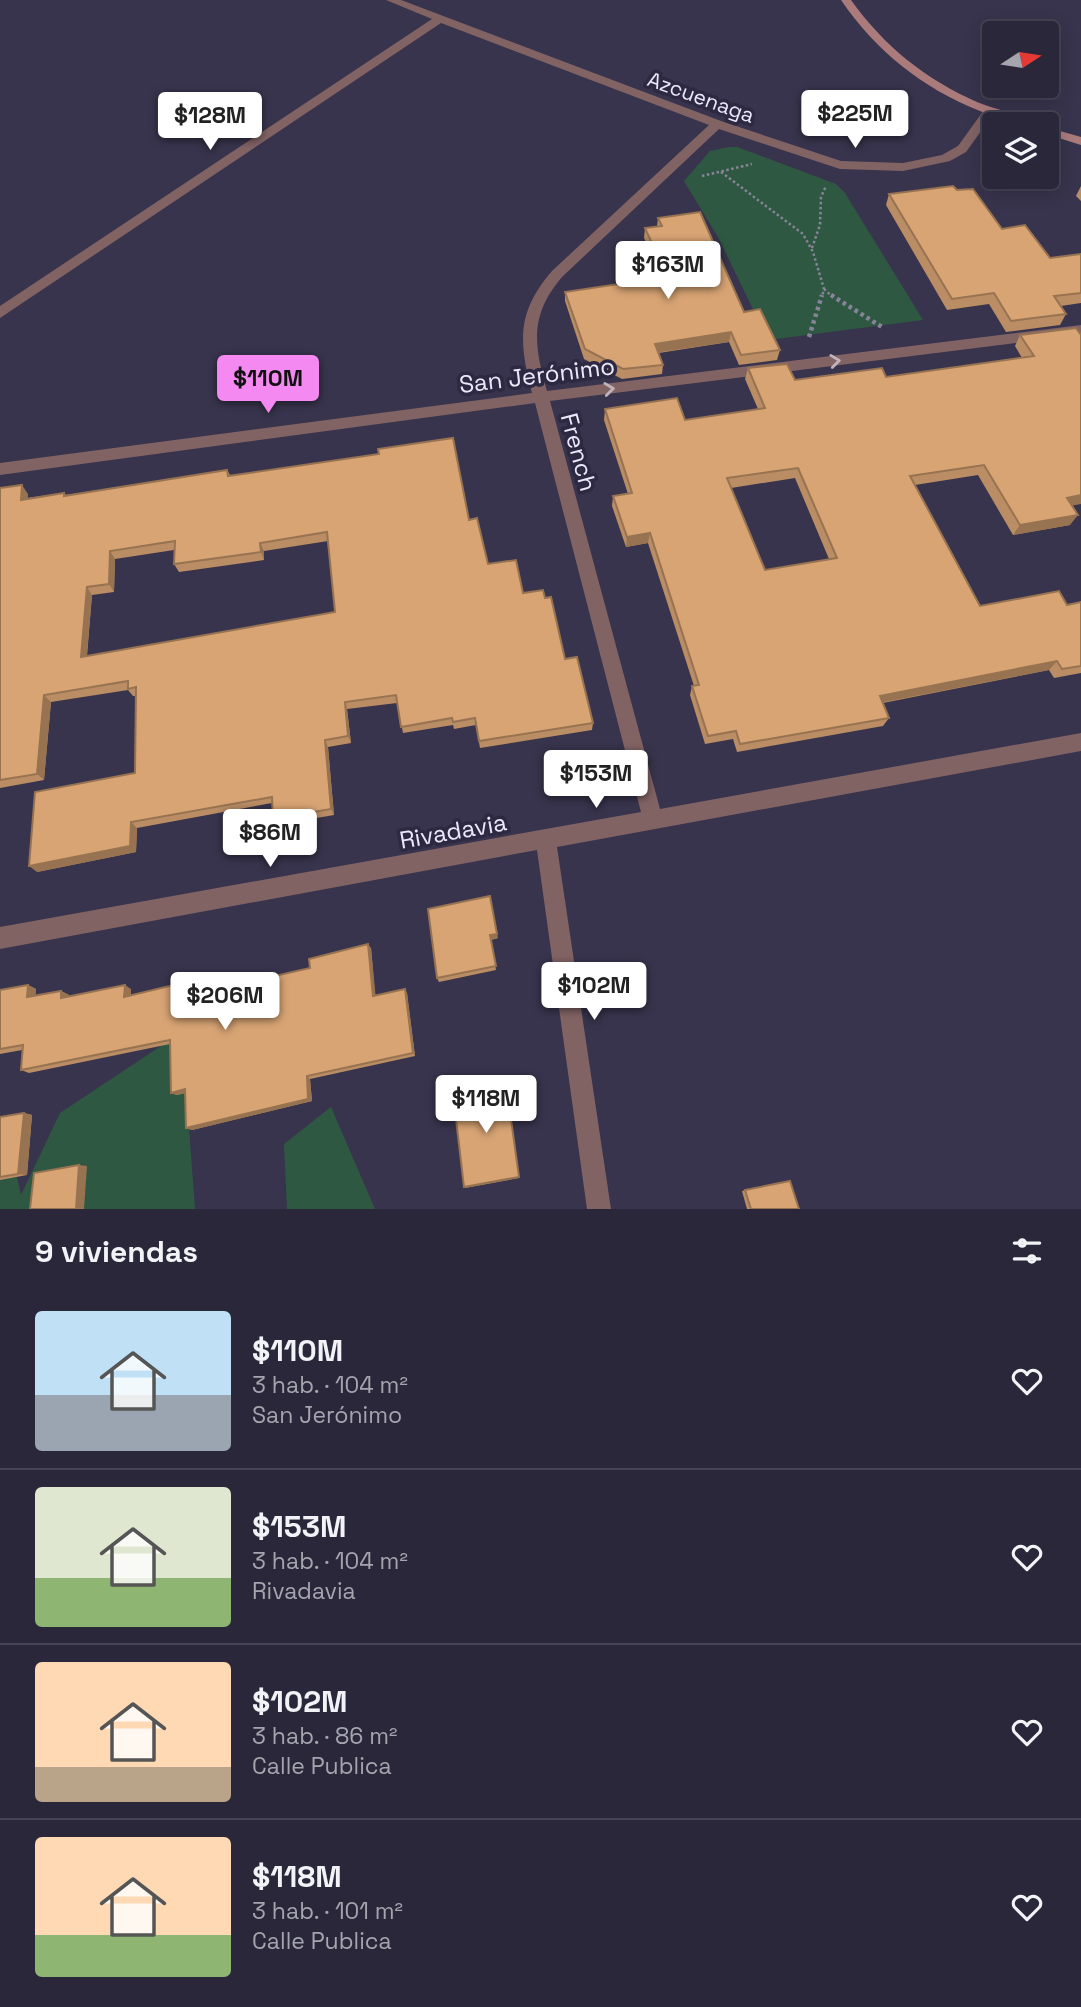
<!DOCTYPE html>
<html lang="es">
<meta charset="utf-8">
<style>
body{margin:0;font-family:"Space Grotesk",sans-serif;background:#322f42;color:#f1f3f6;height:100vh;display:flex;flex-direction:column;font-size:26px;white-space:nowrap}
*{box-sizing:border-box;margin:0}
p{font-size:23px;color:#a5a5af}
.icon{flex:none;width:38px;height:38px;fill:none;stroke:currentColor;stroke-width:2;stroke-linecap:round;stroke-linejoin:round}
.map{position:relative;height:1209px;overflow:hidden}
.details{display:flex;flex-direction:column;background:#2a273a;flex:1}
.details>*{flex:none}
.needle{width:46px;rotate:78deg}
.fabs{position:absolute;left:982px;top:21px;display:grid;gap:14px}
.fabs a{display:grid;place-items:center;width:77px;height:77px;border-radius:7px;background:#2a273a;box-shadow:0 4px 18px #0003,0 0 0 2px #464454;font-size:35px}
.price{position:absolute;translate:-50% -60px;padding:0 16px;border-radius:7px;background:#fff;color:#222;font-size:23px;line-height:46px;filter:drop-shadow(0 2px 4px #0008)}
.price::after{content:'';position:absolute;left:50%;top:42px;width:21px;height:16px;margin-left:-10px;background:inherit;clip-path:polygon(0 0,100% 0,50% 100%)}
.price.current{background:#f489f1;color:#111}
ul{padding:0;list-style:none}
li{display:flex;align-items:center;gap:21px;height:175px;padding:0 35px}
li+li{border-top:2px solid #464454}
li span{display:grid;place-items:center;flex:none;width:196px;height:140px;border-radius:7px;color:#555}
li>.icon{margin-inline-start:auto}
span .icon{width:84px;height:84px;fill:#fffc;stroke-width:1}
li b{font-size:30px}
h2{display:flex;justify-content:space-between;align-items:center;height:84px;padding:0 35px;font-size:30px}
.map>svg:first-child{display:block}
.green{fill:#2f5842}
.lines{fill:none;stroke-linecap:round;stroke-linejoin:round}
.path-far1{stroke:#878499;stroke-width:2.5;stroke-dasharray:2.5 2.5;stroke-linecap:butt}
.path{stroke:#878499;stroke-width:4.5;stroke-dasharray:3.5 3.5;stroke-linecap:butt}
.minor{fill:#826364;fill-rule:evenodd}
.secondary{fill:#ab7b7c;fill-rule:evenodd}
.wall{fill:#ba8d64;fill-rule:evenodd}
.shaded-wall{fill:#977351}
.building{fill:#d8a474;stroke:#977351;stroke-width:2;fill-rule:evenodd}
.oneway{stroke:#c1b3bd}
.labels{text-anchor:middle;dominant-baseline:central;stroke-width:7;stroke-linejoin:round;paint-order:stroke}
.far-street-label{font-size:21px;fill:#ebe9f9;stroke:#2e2942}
.street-label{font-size:24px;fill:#ebe9f9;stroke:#2e2942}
</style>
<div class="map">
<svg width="1081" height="1209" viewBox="0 0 1081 1209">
<rect width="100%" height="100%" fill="#38344d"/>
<!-- green -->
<g class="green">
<path d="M 729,147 L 737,147 L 836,184 L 845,193 L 923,320 L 768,340 L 718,237 L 684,181 L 710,151 Z"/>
<path d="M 182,1032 L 195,1209 L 0,1209 L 0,1154 L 13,1160 L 21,1195 L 60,1113 Z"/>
<path d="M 331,1107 L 375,1209 L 287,1209 L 284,1144 Z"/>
</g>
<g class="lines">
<!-- path-far1 -->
<g class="path-far1">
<path d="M 721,172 L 803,234 L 813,252 L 824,289 L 822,297"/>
<path d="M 702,176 L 752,164"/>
<path d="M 812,248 L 820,225 L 821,197 L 826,186"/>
<path d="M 824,289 L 833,297"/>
</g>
<!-- path -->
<g class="path">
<path d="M 831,295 L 882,327"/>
<path d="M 809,337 L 822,295"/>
</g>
<!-- minor -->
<path class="minor" d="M 386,0 L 401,0 L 721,121 L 841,161 L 903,163 L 942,155 L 958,146 L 984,110 L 994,113 L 966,152 L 950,161 L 903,171 L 840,169 L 719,129 L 562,277 C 529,316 534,345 547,391 L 1081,325 L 1081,335 L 550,401 L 660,809 L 1081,733 L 1081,751 L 557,847 L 611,1209 L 587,1209 L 537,850 L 0,949 L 0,927 L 641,812 L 535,403 L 0,475 L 0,463 L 532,393 C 519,342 516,313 552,271 L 709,125 L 441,23 L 0,318 L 0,306 L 432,19 Z"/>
<!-- secondary -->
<g class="secondary">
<path d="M 841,0 L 851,0 C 884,46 925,79 977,102 C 993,109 1018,113 1032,124 C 1013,125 997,118 980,111 C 922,88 876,51 841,0 Z"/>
<path d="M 1046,127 L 1081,137 L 1081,145 L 1046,134 Z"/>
</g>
</g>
<!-- wall -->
<g class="wall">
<path d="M 1081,186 L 1081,201 L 1076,196 Z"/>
<path d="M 957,190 L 1002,229 L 1050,258 L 1081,254 L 1081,303 L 1061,306 L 1066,314 L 1060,325 L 1006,332 L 989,304 L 947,310 L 886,205 L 889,194 Z"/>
<path d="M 658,218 L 780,350 L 777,360 L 739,365 L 729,342 L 659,353 L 663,365 L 662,374 L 622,379 L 584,359 L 565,301 L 565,292 L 621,284 L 618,277 L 619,267 L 655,262 L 644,238 L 645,228 L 657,227 Z"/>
<path d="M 1076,328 L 1072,506 L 1070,525 L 1013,535 L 978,475 L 915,485 L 980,606 L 1067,605 L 1081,602 L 1081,673 L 1054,678 L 1049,670 L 883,703 L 889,718 L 883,726 L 737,752 L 733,739 L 705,744 L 690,695 L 692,686 L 694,686 L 648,543 L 626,547 L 612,506 L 613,496 L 628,494 L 604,420 L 605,409 L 685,420 L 758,409 L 745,379 L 748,368 L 795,380 L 886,377 L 1022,358 L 1015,346 L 1020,335 ZM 795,478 L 829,559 L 765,570 L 731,488 Z"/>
<path d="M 227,470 L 230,475 L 469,520 L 488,564 L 523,593 L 565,659 L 593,723 L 592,730 L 480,748 L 476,725 L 454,729 L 453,725 L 403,733 L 397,703 L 347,709 L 351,743 L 328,747 L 334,815 L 276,825 L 273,819 L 272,803 L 137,828 L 136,852 L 37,872 L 135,773 L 136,696 L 133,696 L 128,690 L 51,702 L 44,780 L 0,788 L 0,488 L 28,494 L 27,498 L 64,493 L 66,495 ZM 328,541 L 335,612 L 87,656 L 92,595 L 114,592 L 115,559 L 174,550 L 174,564 L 179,572 L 264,560 L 264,551 Z"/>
<path d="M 428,909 L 498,938 L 491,940 L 496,970 L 439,982 L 437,978 Z"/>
<path d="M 371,948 L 375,995 L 407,993 L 415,1056 L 310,1079 L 312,1101 L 192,1130 L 186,1128 L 185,1093 L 177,1095 L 171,1093 L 170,1044 L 29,1073 L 21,1070 L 22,1050 L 0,1054 L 0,990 L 28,985 L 36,989 L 35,996 L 61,991 L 69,995 L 69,996 L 131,989 L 131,995 L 208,982 L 209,991 L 310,968 Z"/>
<path d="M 506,1083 L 519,1178 L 465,1188 L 464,1187 Z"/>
<path d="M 24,1113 L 32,1115 L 27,1175 L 0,1180 L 0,1117 Z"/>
<path d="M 790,1181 L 799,1209 L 747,1209 L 742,1191 Z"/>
</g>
<!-- shaded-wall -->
<g class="shaded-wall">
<path d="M 731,332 L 729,342 L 654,353 L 655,344 Z"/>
<path d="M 22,485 L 28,494 L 27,508 L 21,500 Z"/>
<path d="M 1081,495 L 1081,504 L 1059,508 L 1067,498 Z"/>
<path d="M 1078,515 L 1070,525 L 1013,535 L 1020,525 Z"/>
<path d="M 650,533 L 648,543 L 626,547 L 627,537 Z"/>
<path d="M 260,543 L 264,551 L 264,560 L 261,552 Z"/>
<path d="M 110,551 L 115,559 L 114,592 L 109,584 Z"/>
<path d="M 87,587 L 92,595 L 86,665 L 81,657 Z"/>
<path d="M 1057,661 L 1049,670 L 874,704 L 880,696 Z"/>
<path d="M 44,695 L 51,702 L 44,780 L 37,774 Z"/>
<path d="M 345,702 L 347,709 L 351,743 L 348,736 Z"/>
<path d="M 325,740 L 328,747 L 334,815 L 331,809 Z"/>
<path d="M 131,822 L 137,828 L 136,852 L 37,872 L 29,866 Z"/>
<path d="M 497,934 L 498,938 L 491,940 L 490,935 Z"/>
<path d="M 368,944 L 371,948 L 376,1000 L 373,996 Z"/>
<path d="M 203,978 L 208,982 L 209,996 L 204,992 Z"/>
<path d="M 28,985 L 36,989 L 35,1001 L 27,997 Z"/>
<path d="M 125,985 L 131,989 L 131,1001 L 124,997 Z"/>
<path d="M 405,989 L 407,993 L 415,1056 L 413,1053 Z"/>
<path d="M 61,991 L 69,995 L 69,1002 L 61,998 Z"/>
<path d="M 307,1076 L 310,1079 L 312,1101 L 192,1130 L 186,1128 Z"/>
<path d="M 185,1089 L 191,1092 L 177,1095 L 171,1093 Z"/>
<path d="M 24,1113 L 32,1115 L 27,1175 L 18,1174 Z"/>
<path d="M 79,1165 L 87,1166 L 84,1209 L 76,1209 Z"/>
</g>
<!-- building -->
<g class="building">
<path d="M 953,186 L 957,190 L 973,189 L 1002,229 L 1025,225 L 1050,258 L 1081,254 L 1081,293 L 1054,296 L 1066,314 L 1011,321 L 994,293 L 952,299 L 889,194 Z"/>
<path d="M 700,212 L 744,312 L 760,309 L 780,350 L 741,355 L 731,332 L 655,344 L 663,365 L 623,369 L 585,349 L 565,292 L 626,283 L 619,267 L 660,261 L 645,228 L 662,226 L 658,218 Z"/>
<path d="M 1076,328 L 1081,335 L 1081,495 L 1067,498 L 1078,515 L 1020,525 L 984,465 L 910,476 L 980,606 L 1059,591 L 1067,605 L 1081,602 L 1081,666 L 1062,669 L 1057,661 L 880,696 L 889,718 L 740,744 L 736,731 L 708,736 L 692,686 L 699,685 L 650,533 L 627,537 L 613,496 L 632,493 L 605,409 L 677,398 L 685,420 L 765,408 L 748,368 L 787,364 L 795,380 L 882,368 L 886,377 L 1034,356 L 1020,335 ZM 798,468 L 837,558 L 765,570 L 727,478 Z"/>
<path d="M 453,438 L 469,520 L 477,518 L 488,564 L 516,560 L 523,593 L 543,590 L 545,598 L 551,597 L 565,659 L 577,657 L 593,723 L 479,741 L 475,718 L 453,722 L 452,718 L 401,727 L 396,695 L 345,702 L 348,736 L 325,740 L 331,809 L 273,819 L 272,797 L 131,822 L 130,846 L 29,866 L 35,792 L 135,773 L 136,687 L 128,689 L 128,681 L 44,695 L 37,774 L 0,780 L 0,488 L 22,485 L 21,500 L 64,493 L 64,496 L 227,470 L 228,476 L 379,454 L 378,449 ZM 327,532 L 335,612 L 81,657 L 87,587 L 109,584 L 110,551 L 175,541 L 174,564 L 261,552 L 260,543 Z"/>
<path d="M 490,896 L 497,934 L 490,935 L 496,966 L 437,978 L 428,909 Z"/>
<path d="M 368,944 L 373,996 L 405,989 L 413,1053 L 307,1076 L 308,1099 L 186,1128 L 185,1089 L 171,1093 L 170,1040 L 21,1070 L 23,1045 L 0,1049 L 0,990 L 28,985 L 27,997 L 61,991 L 61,998 L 125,985 L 124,997 L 203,978 L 204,992 L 310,968 L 309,959 Z"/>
<path d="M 506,1083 L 519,1177 L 464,1187 L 453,1093 Z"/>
<path d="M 24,1113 L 18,1174 L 0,1177 L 0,1117 Z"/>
<path d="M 79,1165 L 76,1209 L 30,1209 L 34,1173 Z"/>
<path d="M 790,1181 L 799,1209 L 751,1209 L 745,1190 Z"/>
</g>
<!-- one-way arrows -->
<defs><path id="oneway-chevron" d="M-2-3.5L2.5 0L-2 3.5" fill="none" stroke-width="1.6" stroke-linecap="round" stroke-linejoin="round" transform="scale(1.75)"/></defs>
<g class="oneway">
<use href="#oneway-chevron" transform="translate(835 361) rotate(-7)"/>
<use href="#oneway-chevron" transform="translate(609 389) rotate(-7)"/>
</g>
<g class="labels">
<!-- far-street labels -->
<g class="far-street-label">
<text transform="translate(701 97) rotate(20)">Azcuenaga</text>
</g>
<!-- street labels -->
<g class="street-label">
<text transform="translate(537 375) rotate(-7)">San Jerónimo</text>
<text transform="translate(579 452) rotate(75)">French</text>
<text transform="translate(453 831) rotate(-10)">Rivadavia</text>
</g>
</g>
</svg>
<div class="fabs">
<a><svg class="needle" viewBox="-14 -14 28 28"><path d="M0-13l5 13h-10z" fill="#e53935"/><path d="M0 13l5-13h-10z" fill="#a5a5af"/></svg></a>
<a><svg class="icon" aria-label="layers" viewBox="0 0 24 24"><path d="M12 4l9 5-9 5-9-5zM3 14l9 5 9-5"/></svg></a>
</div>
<b class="price" style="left:855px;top:150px">$225M</b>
<b class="price" style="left:210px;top:152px">$128M</b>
<b class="price" style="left:668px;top:301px">$163M</b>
<b class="price current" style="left:268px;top:415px">$110M</b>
<b class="price" style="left:596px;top:810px">$153M</b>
<b class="price" style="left:270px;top:869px">$86M</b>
<b class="price" style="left:594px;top:1022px">$102M</b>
<b class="price" style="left:225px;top:1032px">$206M</b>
<b class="price" style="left:486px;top:1135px">$118M</b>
</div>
<section class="details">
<h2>9 viviendas<svg class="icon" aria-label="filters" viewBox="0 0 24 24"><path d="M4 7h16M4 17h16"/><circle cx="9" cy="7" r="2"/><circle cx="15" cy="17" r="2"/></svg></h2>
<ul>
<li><span style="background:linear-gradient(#bfe0f5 60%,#9aa5b1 0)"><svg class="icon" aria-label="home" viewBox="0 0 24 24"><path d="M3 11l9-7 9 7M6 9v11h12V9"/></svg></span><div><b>$110M</b><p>3 hab. · 104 m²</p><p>San Jerónimo</p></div><svg class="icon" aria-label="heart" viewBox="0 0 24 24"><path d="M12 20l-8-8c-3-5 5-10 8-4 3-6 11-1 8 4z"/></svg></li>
<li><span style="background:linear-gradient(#dfe7d0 65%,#8fb573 0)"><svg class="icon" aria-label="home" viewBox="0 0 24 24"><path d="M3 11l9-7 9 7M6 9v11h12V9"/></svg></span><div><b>$153M</b><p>3 hab. · 104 m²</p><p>Rivadavia</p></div><svg class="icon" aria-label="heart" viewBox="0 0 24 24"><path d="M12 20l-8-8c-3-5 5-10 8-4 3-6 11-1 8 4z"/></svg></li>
<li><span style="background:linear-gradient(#ffd9b3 75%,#b9a48a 0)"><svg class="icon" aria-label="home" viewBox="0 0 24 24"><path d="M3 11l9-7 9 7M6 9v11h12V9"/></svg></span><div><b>$102M</b><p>3 hab. · 86 m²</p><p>Calle Publica</p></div><svg class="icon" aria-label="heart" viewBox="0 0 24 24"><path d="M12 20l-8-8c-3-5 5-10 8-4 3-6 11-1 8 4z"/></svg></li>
<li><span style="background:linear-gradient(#ffd9b3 70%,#8fb573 0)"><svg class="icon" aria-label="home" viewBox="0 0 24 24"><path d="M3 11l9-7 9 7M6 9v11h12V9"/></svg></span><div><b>$118M</b><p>3 hab. · 101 m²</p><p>Calle Publica</p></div><svg class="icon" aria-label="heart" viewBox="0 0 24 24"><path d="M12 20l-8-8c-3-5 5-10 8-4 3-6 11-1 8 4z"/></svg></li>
</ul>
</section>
